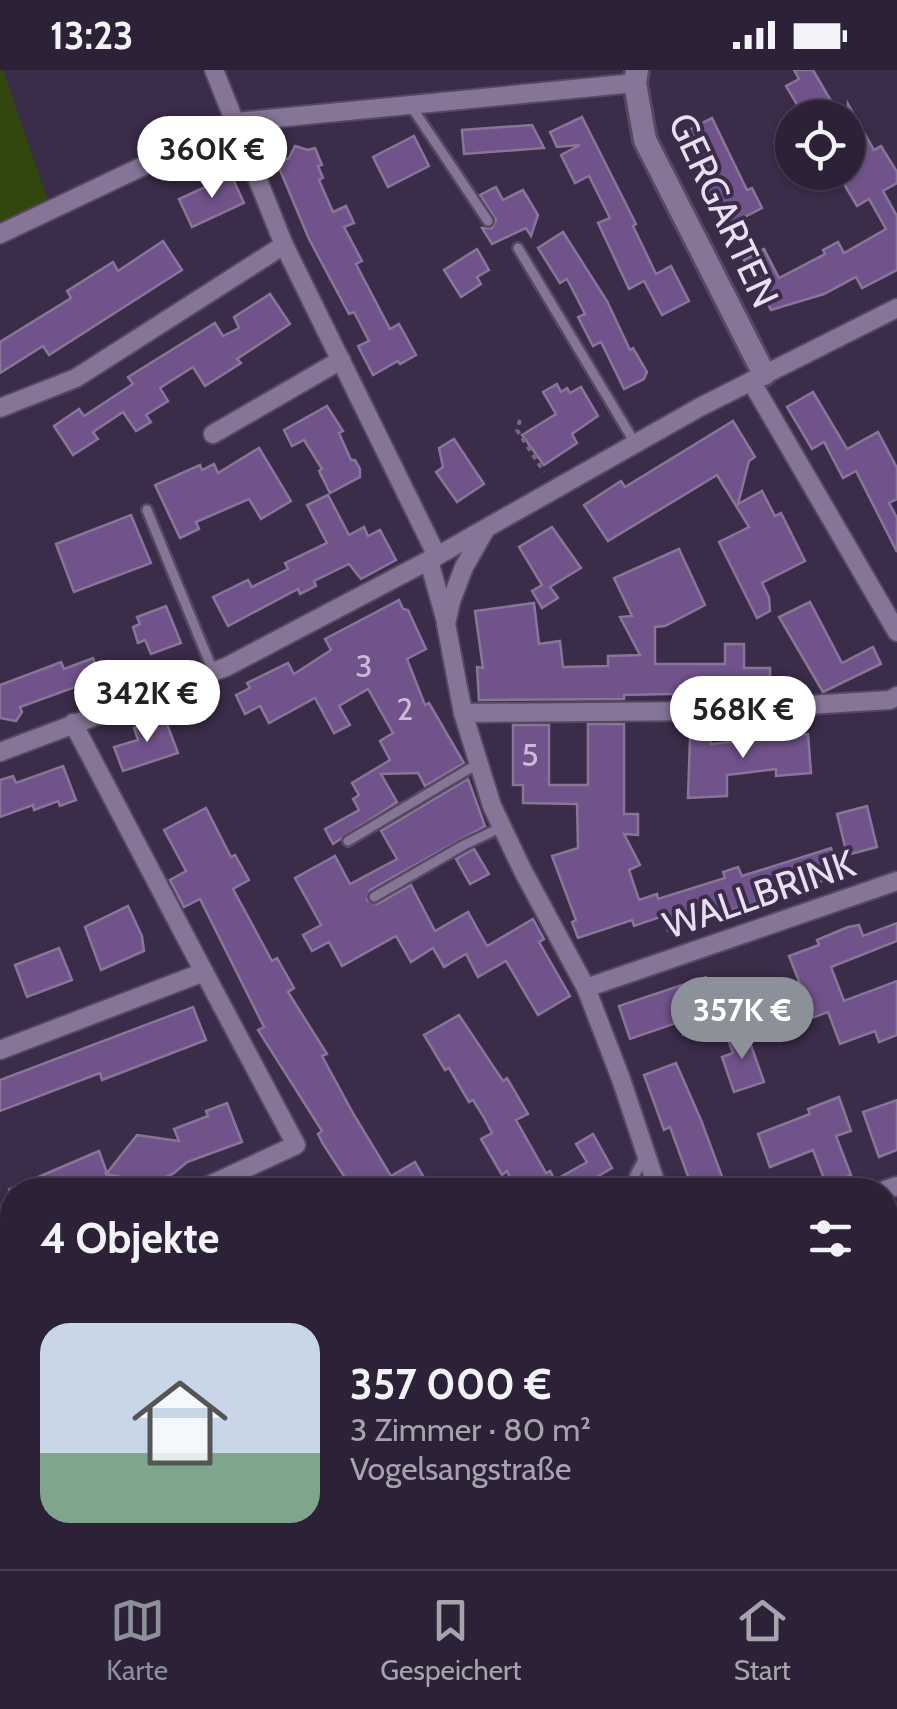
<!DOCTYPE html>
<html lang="de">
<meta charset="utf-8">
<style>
body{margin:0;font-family:Cabin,sans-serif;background:#382e42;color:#f1f3f6;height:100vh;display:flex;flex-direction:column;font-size:38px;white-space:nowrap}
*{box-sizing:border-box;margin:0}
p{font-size:32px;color:#a6a3ad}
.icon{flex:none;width:55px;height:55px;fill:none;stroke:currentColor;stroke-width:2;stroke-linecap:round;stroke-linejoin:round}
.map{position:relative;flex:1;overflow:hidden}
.sheet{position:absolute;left:0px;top:1108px;width:898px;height:392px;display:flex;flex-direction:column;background:#2c2137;border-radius:40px 40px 0 0;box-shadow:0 2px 8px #0004,0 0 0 2px #483e52}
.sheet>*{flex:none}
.controls{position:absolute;left:775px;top:30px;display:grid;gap:20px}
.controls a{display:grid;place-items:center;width:90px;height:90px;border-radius:50%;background:#2c2137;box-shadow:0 2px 8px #0004,0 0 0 2px #483e52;font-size:50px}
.price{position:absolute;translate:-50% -85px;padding:0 22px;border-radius:35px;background:#fff;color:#222;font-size:32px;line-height:65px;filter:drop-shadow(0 2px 5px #0008)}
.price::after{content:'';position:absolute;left:50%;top:60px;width:30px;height:22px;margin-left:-15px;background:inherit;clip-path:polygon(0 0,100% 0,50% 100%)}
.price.current{background:#8c9099;color:#fff}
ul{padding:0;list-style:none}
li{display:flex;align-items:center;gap:30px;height:250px;padding:0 40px}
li+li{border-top:2px solid #483e52}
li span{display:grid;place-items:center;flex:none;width:280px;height:200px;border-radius:30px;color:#555}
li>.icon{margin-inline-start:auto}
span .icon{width:120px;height:120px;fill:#fffc;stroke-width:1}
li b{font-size:42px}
h2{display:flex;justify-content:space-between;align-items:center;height:120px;padding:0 40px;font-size:42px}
.status{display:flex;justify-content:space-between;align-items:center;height:70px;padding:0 50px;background:#2c2137;direction:ltr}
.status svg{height:28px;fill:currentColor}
.tabs{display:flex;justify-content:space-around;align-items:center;height:140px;border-top:2px solid #483e52;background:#2c2137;font-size:28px;color:#a6a3ad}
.tabs a{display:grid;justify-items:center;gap:5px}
.tabs .current{color:#8c9099}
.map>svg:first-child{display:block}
.green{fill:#31470e}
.forest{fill:#5a7437}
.building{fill:#71538b;stroke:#887698;stroke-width:2.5}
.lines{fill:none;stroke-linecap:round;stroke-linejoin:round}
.lane-casing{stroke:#554861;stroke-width:14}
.street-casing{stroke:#554861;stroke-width:22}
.secondary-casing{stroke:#554861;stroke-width:28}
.path{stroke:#756881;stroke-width:4;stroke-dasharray:5 5;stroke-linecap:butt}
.lane{stroke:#877597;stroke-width:9}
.street{stroke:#877597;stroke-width:18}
.secondary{stroke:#877597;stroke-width:22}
.labels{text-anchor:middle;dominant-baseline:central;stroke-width:8;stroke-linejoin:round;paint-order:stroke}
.number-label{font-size:32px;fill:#cabcd8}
.street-label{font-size:38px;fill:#e8dff1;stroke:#3b2c49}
</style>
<div class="status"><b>13:23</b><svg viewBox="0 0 49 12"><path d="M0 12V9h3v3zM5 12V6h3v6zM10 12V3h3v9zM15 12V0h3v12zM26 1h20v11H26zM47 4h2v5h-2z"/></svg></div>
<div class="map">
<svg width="897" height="1499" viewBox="0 0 897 1499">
<rect width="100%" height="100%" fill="#3b2c49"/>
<!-- green -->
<path class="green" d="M 0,0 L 3,0 L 49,134 L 0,157 Z"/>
<!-- forest -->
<path class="forest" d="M 12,1473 L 12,1488 L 361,1488 L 395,1494 L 422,1488 L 713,1488 L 721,1499 L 0,1499 L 0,1474 Z"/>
<!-- building -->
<g class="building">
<path d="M 794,0 L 813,0 L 841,48 L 805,48 L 786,16 L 799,9 Z"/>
<path d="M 848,34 L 874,80 L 881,76 L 897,102 L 897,113 L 883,121 L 897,146 L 897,200 L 862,218 L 856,207 L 824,224 L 771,240 L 744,190 L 764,179 L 779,208 L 825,184 L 823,180 L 838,172 L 844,183 L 886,159 L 869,129 L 857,136 L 844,114 L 848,112 Z"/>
<path d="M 582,47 L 636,154 L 633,156 L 656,204 L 671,196 L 689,231 L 662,245 L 644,211 L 629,219 L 598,153 L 610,148 L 589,106 L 575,113 L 561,85 L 580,75 L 557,77 L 550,62 Z"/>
<path d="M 712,48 L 747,120 L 752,118 L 762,138 L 725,157 L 696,99 L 706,94 L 689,60 Z"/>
<path d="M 532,55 L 544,78 L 464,84 L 462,60 Z"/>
<path d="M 414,66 L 429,96 L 388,117 L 373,87 Z"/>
<path d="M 295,76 L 308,80 L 315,78 L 322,95 L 318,96 L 323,108 L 319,110 L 333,142 L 346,136 L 354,153 L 344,157 L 362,191 L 356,194 L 390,259 L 399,254 L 416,285 L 400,294 L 398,291 L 373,305 L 358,276 L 369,271 L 354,242 L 349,244 L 309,169 L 277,93 L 289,88 Z"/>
<path d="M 231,105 L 244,133 L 192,157 L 179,129 Z"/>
<path d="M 496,117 L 503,130 L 523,120 L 538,145 L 531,166 L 526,158 L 492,174 L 482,158 L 492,158 L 496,150 L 480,125 Z"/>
<path d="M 563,162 L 607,231 L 630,280 L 633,278 L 647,302 L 644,309 L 624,319 L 601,272 L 593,276 L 578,247 L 585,244 L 567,209 L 560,213 L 538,178 Z"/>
<path d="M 163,171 L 182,200 L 49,285 L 43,276 L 0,303 L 0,272 L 71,228 L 67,221 L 113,192 L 118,201 Z"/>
<path d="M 477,179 L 489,200 L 477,207 L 481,214 L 461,227 L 444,200 Z"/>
<path d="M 270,224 L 290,254 L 237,289 L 241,293 L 205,316 L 193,297 L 160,318 L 168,331 L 146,345 L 151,352 L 136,361 L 123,342 L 93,362 L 98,369 L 73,385 L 54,356 L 79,339 L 84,346 L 133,314 L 128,307 L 215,253 L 223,266 L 239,258 L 234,247 Z"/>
<path d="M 557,314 L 561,322 L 567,318 L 570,323 L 581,317 L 598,346 L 572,364 L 577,373 L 544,395 L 522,365 L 556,344 L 543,322 Z"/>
<path d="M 813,322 L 847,379 L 878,362 L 897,398 L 897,429 L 889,433 L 897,448 L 897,482 L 856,401 L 843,408 L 824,372 L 812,379 L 787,337 Z"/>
<path d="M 327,336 L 343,361 L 339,363 L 351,390 L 355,390 L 360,399 L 360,407 L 330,423 L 319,401 L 322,399 L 304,370 L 292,376 L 284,360 Z"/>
<path d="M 733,351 L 755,387 L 749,391 L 738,434 L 762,421 L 775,446 L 781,443 L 805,491 L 762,513 L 769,527 L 770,541 L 757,548 L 719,472 L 749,457 L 717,405 L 608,471 L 584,435 L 621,411 L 625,417 Z"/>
<path d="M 454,369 L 484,414 L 457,432 L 436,402 L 443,397 L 439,378 Z"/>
<path d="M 259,378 L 291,431 L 261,449 L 249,429 L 196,452 L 199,459 L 180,468 L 155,415 L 200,395 L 202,400 L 214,394 L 218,403 Z"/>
<path d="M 328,425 L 349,465 L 364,457 L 368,466 L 380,460 L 396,490 L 361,509 L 349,494 L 314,511 L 316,516 L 300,524 L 298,519 L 228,556 L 213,527 L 248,510 L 252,517 L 288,499 L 285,493 L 327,473 L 307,435 Z"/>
<path d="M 131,445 L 151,493 L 74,522 L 56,474 Z"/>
<path d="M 552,457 L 581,498 L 550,517 L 558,528 L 542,538 L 532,521 L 542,515 L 519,477 Z"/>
<path d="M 679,479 L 705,535 L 665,556 L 655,557 L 655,594 L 725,594 L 725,574 L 744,574 L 744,598 L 770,598 L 770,622 L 624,625 L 624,629 L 479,630 L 477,597 L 483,598 L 475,541 L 534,533 L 539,574 L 560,571 L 563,597 L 608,596 L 608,586 L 640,585 L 620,547 L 632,546 L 614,508 Z"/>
<path d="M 399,530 L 403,539 L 408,540 L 426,579 L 407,589 L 425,635 L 429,633 L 464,693 L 425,716 L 418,703 L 381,704 L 397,732 L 333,774 L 325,759 L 359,740 L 353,729 L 359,725 L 352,713 L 390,690 L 380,671 L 393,663 L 368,619 L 339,636 L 350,655 L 334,663 L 315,628 L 269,653 L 260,636 L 245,644 L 236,625 L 250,618 L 247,613 L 288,593 L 294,604 L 331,580 L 325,569 Z"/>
<path d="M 810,532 L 842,593 L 873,577 L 881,594 L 823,622 L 779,547 Z"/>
<path d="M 166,536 L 181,573 L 151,584 L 145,570 L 138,573 L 133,557 L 140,554 L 137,547 Z"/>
<path d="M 93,588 L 102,613 L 77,622 L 75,617 L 20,637 L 22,642 L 16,651 L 0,648 L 0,615 L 61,592 L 64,599 Z"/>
<path d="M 164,646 L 178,683 L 123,701 L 114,677 L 138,670 L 134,658 Z"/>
<path d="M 588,654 L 624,654 L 624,744 L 638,744 L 638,765 L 624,764 L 640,795 L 629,800 L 639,830 L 657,824 L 658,829 L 725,808 L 723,802 L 738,797 L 742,806 L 831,778 L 836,794 L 825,799 L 828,809 L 668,861 L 663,846 L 634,856 L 632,850 L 578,868 L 572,852 L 576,850 L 552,786 L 578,778 L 577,734 L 523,733 L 523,715 L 513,715 L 513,655 L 549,655 L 549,715 L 588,715 Z"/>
<path d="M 808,664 L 811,703 L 776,706 L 776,699 L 727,705 L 727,726 L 688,728 L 690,668 L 710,668 L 711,674 Z"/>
<path d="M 63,696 L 76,730 L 60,736 L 58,731 L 34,740 L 33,735 L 0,747 L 0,710 L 13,706 L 16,713 Z"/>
<path d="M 468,709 L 485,756 L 370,820 L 367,830 L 377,834 L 411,815 L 435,861 L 468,842 L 487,876 L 533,849 L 544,869 L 539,872 L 570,926 L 538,945 L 506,891 L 478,907 L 466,884 L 444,897 L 433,878 L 411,892 L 396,866 L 342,896 L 329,872 L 312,881 L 303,865 L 321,855 L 295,808 L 335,786 L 350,814 L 397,789 L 381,761 Z"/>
<path d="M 867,736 L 877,777 L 847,785 L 837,744 Z"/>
<path d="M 206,738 L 231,787 L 235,785 L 249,810 L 233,819 L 272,891 L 277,888 L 294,918 L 288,922 L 327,984 L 322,986 L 354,1045 L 391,1106 L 415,1092 L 431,1120 L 353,1120 L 323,1074 L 318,1064 L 322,1061 L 258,960 L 264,957 L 200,829 L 184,837 L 170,810 L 186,801 L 164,760 Z"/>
<path d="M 474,779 L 489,804 L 470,814 L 456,789 Z"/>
<path d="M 128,836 L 142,866 L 144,881 L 101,900 L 85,857 Z"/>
<path d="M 897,853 L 897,871 L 831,897 L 844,931 L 897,911 L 897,965 L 879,972 L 875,961 L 840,974 L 828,942 L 770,963 L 760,935 L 802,919 L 789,886 L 819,875 L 817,870 L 848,857 L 859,855 L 863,866 Z"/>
<path d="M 59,878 L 72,910 L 27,927 L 15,895 Z"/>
<path d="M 706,907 L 721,952 L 683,965 L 679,952 L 630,969 L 619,936 Z"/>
<path d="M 193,937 L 206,970 L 102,1010 L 100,1003 L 0,1041 L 0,1010 Z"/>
<path d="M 459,945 L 503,1011 L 507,1008 L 528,1044 L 516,1050 L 546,1103 L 550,1101 L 555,1110 L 587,1092 L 576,1074 L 593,1064 L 612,1098 L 574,1120 L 515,1120 L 507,1101 L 502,1105 L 481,1069 L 492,1063 L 483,1046 L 473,1030 L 469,1032 L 449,998 L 445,1000 L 424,965 Z"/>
<path d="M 745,958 L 764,1012 L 734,1022 L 722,987 L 733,983 L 726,965 Z"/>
<path d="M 676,993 L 701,1050 L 727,1120 L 693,1120 L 670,1057 L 664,1060 L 644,1005 Z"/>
<path d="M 839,1027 L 851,1061 L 836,1066 L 851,1105 L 826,1114 L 813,1080 L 770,1097 L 758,1064 L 810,1044 L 808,1039 Z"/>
<path d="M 897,1030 L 897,1080 L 879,1087 L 863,1042 Z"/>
<path d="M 227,1033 L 242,1072 L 187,1092 L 173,1104 L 149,1113 L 106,1104 L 112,1120 L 8,1120 L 99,1081 L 107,1103 L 137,1065 L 179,1071 L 174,1059 L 208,1046 L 206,1041 Z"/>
</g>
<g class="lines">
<!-- lane casing -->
<g class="lane-casing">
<g id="lane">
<path d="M 411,36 L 488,151"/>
<path d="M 518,178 L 635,373"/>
<path d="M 147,440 L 213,601"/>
<path d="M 348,771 L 479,693"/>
<path d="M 374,827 L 464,775 L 502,757"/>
<path d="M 637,1120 L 635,1105 L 646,1084"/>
</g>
</g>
<!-- street casing -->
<g class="street-casing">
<g id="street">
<path d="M 214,0 L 284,175 L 437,486"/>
<path d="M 0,164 L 236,52 L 635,13"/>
<path d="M 751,311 L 897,562"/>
<path d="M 0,338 L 76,308 L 284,175"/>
<path d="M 213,364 L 341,290"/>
<path d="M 485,460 L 464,497 L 451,531 L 446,554 L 463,643 L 492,736 L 523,801 L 586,918 L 621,1009 L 658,1120"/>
<path d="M 429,491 L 445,548"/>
<path d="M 463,643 L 708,641 L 890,630 L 897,626"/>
<path d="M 0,682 L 226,597 L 437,486 L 700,337 L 897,238"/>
<path d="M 586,918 L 897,811"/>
<path d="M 0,980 L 204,902 L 73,653"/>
<path d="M 199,1120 L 296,1075 L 204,902"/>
<path d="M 885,1120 L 897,1116"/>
<path d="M 885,1173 L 897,1208"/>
<path d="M 0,1211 L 12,1205"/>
<path d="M 803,1488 L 814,1499"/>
</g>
</g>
<!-- secondary casing -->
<g class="secondary-casing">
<path id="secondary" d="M 637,0 L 635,13 L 645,70 L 764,304"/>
</g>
<!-- path -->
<g class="path">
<path d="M 520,350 L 517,360 L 544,402"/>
<path d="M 267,1499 L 293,1496 L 332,1499"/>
<path d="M 396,1499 L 452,1488"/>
<path d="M 695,1499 L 696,1488"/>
</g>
<!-- lane -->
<use href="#lane" class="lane"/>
<!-- street -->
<use href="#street" class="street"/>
<!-- secondary -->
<use href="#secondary" class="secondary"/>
</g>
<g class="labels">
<!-- number labels -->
<g class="number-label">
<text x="364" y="595">3</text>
<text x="405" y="638">2</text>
<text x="530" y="684">5</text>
</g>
<!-- street labels -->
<g class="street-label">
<text transform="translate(724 140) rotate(65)">GERGARTEN</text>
<text transform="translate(759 824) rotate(-19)">WALLBRINK</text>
</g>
</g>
</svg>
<div class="controls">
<a><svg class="icon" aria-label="locate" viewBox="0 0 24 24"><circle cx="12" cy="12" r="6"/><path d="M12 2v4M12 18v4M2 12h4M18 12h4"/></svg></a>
</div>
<b class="price" style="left:212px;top:131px">360K €</b>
<b class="price" style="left:147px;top:675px">342K €</b>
<b class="price" style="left:743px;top:691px">568K €</b>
<b class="price current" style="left:742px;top:992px">357K €</b>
<section class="sheet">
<h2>4 Objekte<svg class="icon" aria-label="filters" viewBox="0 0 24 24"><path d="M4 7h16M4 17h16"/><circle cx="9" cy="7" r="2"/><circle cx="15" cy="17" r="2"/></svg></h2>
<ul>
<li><span style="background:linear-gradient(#c9d6e8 65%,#7fa58c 0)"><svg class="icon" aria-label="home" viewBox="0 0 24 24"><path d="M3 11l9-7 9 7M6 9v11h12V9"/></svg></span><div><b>357 000 €</b><p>3 Zimmer · 80 m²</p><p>Vogelsangstraße</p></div></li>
</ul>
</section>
</div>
<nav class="tabs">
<a class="current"><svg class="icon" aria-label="map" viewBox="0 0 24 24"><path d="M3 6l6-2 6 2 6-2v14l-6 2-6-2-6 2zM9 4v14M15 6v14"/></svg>Karte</a>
<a><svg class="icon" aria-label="saved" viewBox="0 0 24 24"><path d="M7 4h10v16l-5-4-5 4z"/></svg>Gespeichert</a>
<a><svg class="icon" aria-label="home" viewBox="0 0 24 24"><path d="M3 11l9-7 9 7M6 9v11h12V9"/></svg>Start</a>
</nav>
